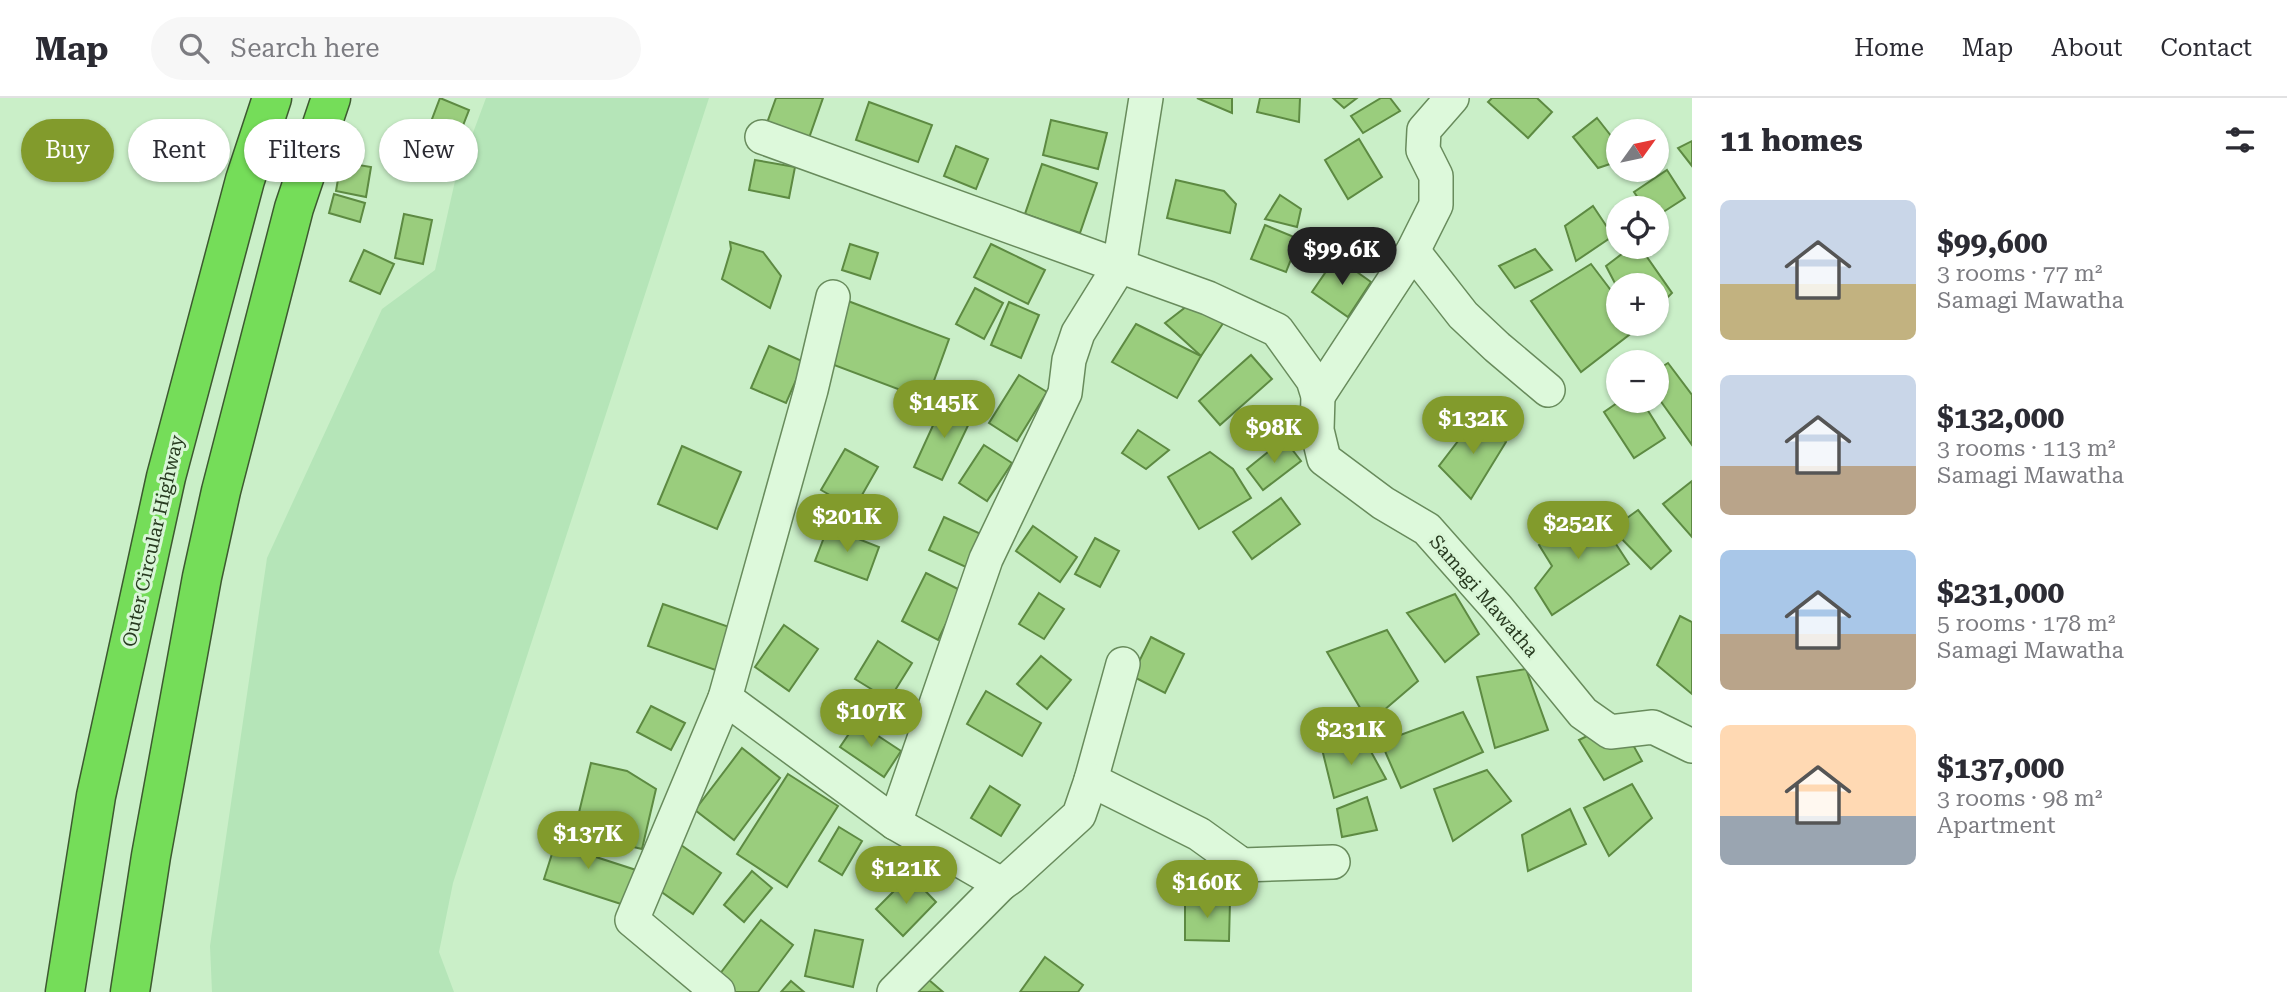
<!DOCTYPE html>
<meta charset="utf-8">
<style>
body{margin:0;font-family:"Roboto Serif",serif;background:#f7f7f7;color:#2b2b33;height:100vh;display:flex;flex-direction:column;font-size:26px;white-space:nowrap}
*{box-sizing:border-box;margin:0}
p{font-size:23px;color:#7c7c81}
.icon{flex:none;width:38px;height:38px;fill:none;stroke:currentColor;stroke-width:2;stroke-linecap:round;stroke-linejoin:round}
.map{position:relative;flex:1;overflow:hidden}
.details{display:flex;flex-direction:column;background:#fff;width:595px}
.details>*{flex:none}
.top-card{position:absolute;left:21px;top:21px;width:665px;height:63px;display:flex;gap:14px}
.needle{width:46px;rotate:57deg}
.controls{position:absolute;left:1606px;top:21px;display:grid;gap:14px}
.controls a{display:grid;place-items:center;width:63px;height:63px;border-radius:50%;background:#fff;box-shadow:0 2px 5px #0004;font-size:35px}
.price{position:absolute;translate:-50% -60px;padding:0 16px;border-radius:24px;background:#829b2c;color:#fff;font-size:23px;line-height:46px;filter:drop-shadow(0 2px 4px #0008)}
.price::after{content:'';position:absolute;left:50%;top:42px;width:21px;height:16px;margin-left:-10px;background:inherit;clip-path:polygon(0 0,100% 0,50% 100%)}
.price.selected{background:#222;color:#fff}
ul{padding:0;list-style:none}
li{display:flex;align-items:center;gap:21px;height:175px;padding:0 28px}
li span{display:grid;place-items:center;flex:none;width:196px;height:140px;border-radius:10px;color:#555}
li>.icon{margin-inline-start:auto}
span .icon{width:84px;height:84px;fill:#fffc;stroke-width:1}
li b{font-size:30px}
h2{display:flex;justify-content:space-between;align-items:center;height:84px;padding:0 28px;font-size:30px}
.chip{padding:0 24px;border-radius:32px;background:#fff;box-shadow:0 2px 5px #0004;font-size:24px;line-height:63px}
.chip.selected{background:#829b2c;color:#fff}
header{display:flex;align-items:center;gap:42px;box-sizing:border-box;height:98px;padding:0 35px;background:#fff;border-bottom:2px solid #e1e1e2}
header strong{font-size:33px}
nav{display:flex;gap:38px;margin-inline-start:auto;font-size:24px}
.search{width:490px;height:63px;background:#f7f7f7;display:flex;align-items:center;gap:18px;box-sizing:border-box;padding:0 24px;border-radius:38px;color:#7c7c81;font-size:26px}
main{display:flex;flex:1;min-height:0}
.map>svg:first-child{display:block}
.farmland{fill:#b5e5b8}
.building{fill:#9acd7d;stroke:#5d8a42;stroke-width:2}
.lines{fill:none;stroke-linecap:round;stroke-linejoin:round}
.minor-casing{stroke:#688b5c;stroke-width:36}
.highway-casing{stroke:#3d5930;stroke-width:41}
.minor{stroke:#ddf9db;stroke-width:33}
.highway{stroke:#75dd59;stroke-width:38}
.labels{text-anchor:middle;dominant-baseline:central;stroke-width:6;stroke-linejoin:round;paint-order:stroke}
.street-label{font-size:19px;fill:#283b20;stroke:#d9f6d7}
</style>
<header>
<strong>Map</strong>
<div class="search"><svg class="icon" aria-label="search" viewBox="0 0 24 24"><circle cx="10" cy="10" r="6"/><path d="M15 15l6 6"/></svg>Search here</div>
<nav><a>Home</a><a>Map</a><a>About</a><a>Contact</a></nav>
</header>
<main>
<div class="map">
<svg width="1692" height="894" viewBox="0 0 1692 894">
<rect width="100%" height="100%" fill="#caefc8"/>
<!-- farmland -->
<path class="farmland" d="M 486,0 L 709,0 L 453,785 L 439,854 L 454,894 L 212,894 L 210,848 L 267,460 L 382,211 L 435,172 L 455,83 Z"/>
<!-- building -->
<g class="building">
<path d="M 440,0 L 469,12 L 444,76 L 415,66 Z"/>
<path d="M 776,0 L 823,0 L 809,40 L 767,25 Z"/>
<path d="M 1197,0 L 1232,0 L 1232,15 Z"/>
<path d="M 1260,0 L 1300,0 L 1299,24 L 1257,14 Z"/>
<path d="M 1333,0 L 1357,0 L 1344,10 Z"/>
<path d="M 1381,0 L 1390,0 L 1400,13 L 1363,35 L 1351,18 Z"/>
<path d="M 1492,0 L 1537,0 L 1552,14 L 1528,40 L 1488,4 Z"/>
<path d="M 869,4 L 932,27 L 918,64 L 856,42 Z"/>
<path d="M 1597,20 L 1619,48 L 1619,63 L 1598,70 L 1573,39 Z"/>
<path d="M 1051,22 L 1107,35 L 1098,71 L 1043,57 Z"/>
<path d="M 1359,41 L 1382,79 L 1348,101 L 1325,62 Z"/>
<path d="M 1692,43 L 1692,68 L 1678,50 Z"/>
<path d="M 956,48 L 988,61 L 976,91 L 944,78 Z"/>
<path d="M 755,62 L 795,69 L 789,100 L 749,92 Z"/>
<path d="M 341,64 L 371,69 L 366,99 L 336,93 Z"/>
<path d="M 1042,66 L 1097,85 L 1080,135 L 1025,116 Z"/>
<path d="M 1667,72 L 1685,100 L 1657,118 L 1657,110 L 1645,110 L 1634,94 Z"/>
<path d="M 1176,82 L 1224,93 L 1236,106 L 1230,135 L 1167,120 Z"/>
<path d="M 334,96 L 365,105 L 360,124 L 329,115 Z"/>
<path d="M 1280,97 L 1301,111 L 1297,129 L 1265,121 Z"/>
<path d="M 1593,108 L 1613,138 L 1576,163 L 1565,128 Z"/>
<path d="M 404,116 L 432,122 L 423,166 L 395,160 Z"/>
<path d="M 1265,127 L 1299,141 L 1286,174 L 1251,161 Z"/>
<path d="M 730,144 L 763,154 L 781,178 L 770,210 L 722,181 L 731,151 Z"/>
<path d="M 850,146 L 878,155 L 870,181 L 842,172 Z"/>
<path d="M 991,146 L 1045,172 L 1028,206 L 974,179 Z"/>
<path d="M 1631,149 L 1640,149 L 1672,195 L 1657,210 L 1657,187 L 1619,187 L 1619,193 L 1606,168 Z"/>
<path d="M 1535,151 L 1552,172 L 1515,190 L 1499,168 Z"/>
<path d="M 364,152 L 394,166 L 380,196 L 350,183 Z"/>
<path d="M 1336,159 L 1371,184 L 1348,219 L 1312,194 Z"/>
<path d="M 1591,166 L 1619,203 L 1619,226 L 1635,226 L 1638,230 L 1581,274 L 1531,203 Z"/>
<path d="M 975,190 L 1003,205 L 984,241 L 956,226 Z"/>
<path d="M 848,203 L 949,241 L 927,302 L 826,264 Z"/>
<path d="M 1009,204 L 1039,217 L 1021,260 L 991,247 Z"/>
<path d="M 1191,205 L 1226,221 L 1201,258 L 1165,225 Z"/>
<path d="M 1136,226 L 1201,258 L 1177,300 L 1112,264 Z"/>
<path d="M 769,248 L 804,264 L 786,305 L 751,290 Z"/>
<path d="M 1251,257 L 1272,281 L 1220,327 L 1199,303 Z"/>
<path d="M 1668,265 L 1692,297 L 1692,347 L 1657,298 L 1657,272 Z"/>
<path d="M 1019,277 L 1047,294 L 1017,343 L 989,325 Z"/>
<path d="M 945,301 L 974,315 L 942,382 L 914,369 Z"/>
<path d="M 1620,303 L 1642,303 L 1665,340 L 1634,360 L 1604,314 Z"/>
<path d="M 1478,317 L 1506,344 L 1471,401 L 1439,368 Z"/>
<path d="M 1138,332 L 1169,352 L 1146,371 L 1122,355 Z"/>
<path d="M 1284,341 L 1301,363 L 1263,392 L 1247,371 Z"/>
<path d="M 984,347 L 1012,365 L 987,403 L 959,385 Z"/>
<path d="M 682,348 L 741,374 L 717,431 L 658,406 Z"/>
<path d="M 845,351 L 878,369 L 854,411 L 821,392 Z"/>
<path d="M 1210,354 L 1233,371 L 1251,400 L 1199,431 L 1168,379 Z"/>
<path d="M 1692,383 L 1692,439 L 1663,406 Z"/>
<path d="M 1281,400 L 1300,426 L 1252,461 L 1233,434 Z"/>
<path d="M 1593,411 L 1629,466 L 1552,517 L 1535,490 L 1552,468 L 1539,447 Z"/>
<path d="M 1638,412 L 1671,453 L 1651,471 L 1612,431 Z"/>
<path d="M 944,419 L 983,437 L 968,470 L 929,452 Z"/>
<path d="M 1033,428 L 1077,459 L 1060,484 L 1016,453 Z"/>
<path d="M 828,429 L 879,449 L 867,482 L 815,463 Z"/>
<path d="M 1095,440 L 1119,453 L 1100,489 L 1075,476 Z"/>
<path d="M 926,475 L 962,493 L 938,542 L 902,523 Z"/>
<path d="M 1039,495 L 1064,511 L 1044,541 L 1019,526 Z"/>
<path d="M 1455,496 L 1479,536 L 1445,564 L 1407,515 Z"/>
<path d="M 663,506 L 735,531 L 721,574 L 648,548 Z"/>
<path d="M 1680,518 L 1692,524 L 1692,596 L 1657,567 Z"/>
<path d="M 784,527 L 818,551 L 789,593 L 755,569 Z"/>
<path d="M 1387,532 L 1418,583 L 1369,625 L 1327,554 Z"/>
<path d="M 1151,539 L 1184,556 L 1165,595 L 1132,578 Z"/>
<path d="M 878,543 L 912,565 L 889,602 L 855,581 Z"/>
<path d="M 1041,558 L 1071,582 L 1047,611 L 1017,586 Z"/>
<path d="M 1526,571 L 1548,632 L 1495,650 L 1477,579 Z"/>
<path d="M 986,593 L 1041,625 L 1022,658 L 967,626 Z"/>
<path d="M 651,608 L 685,625 L 671,652 L 637,634 Z"/>
<path d="M 1463,614 L 1483,654 L 1401,690 L 1381,644 Z"/>
<path d="M 857,624 L 901,653 L 884,679 L 840,649 Z"/>
<path d="M 1593,635 L 1632,645 L 1642,663 L 1604,682 L 1579,642 Z"/>
<path d="M 1364,641 L 1386,681 L 1334,700 L 1322,651 Z"/>
<path d="M 742,650 L 780,680 L 734,742 L 695,712 Z"/>
<path d="M 591,665 L 627,673 L 656,691 L 642,751 L 574,735 Z"/>
<path d="M 1487,672 L 1511,703 L 1453,743 L 1434,691 Z"/>
<path d="M 788,676 L 838,708 L 787,789 L 737,756 Z"/>
<path d="M 1632,686 L 1652,720 L 1609,758 L 1584,710 Z"/>
<path d="M 990,688 L 1020,707 L 1001,738 L 971,720 Z"/>
<path d="M 1367,699 L 1377,732 L 1342,739 L 1337,711 Z"/>
<path d="M 1570,711 L 1586,746 L 1528,773 L 1522,737 Z"/>
<path d="M 839,729 L 862,743 L 842,777 L 819,763 Z"/>
<path d="M 558,737 L 599,750 L 596,759 L 636,772 L 624,807 L 544,781 Z"/>
<path d="M 681,747 L 721,775 L 693,816 L 653,788 Z"/>
<path d="M 752,773 L 772,790 L 744,824 L 724,807 Z"/>
<path d="M 910,777 L 936,804 L 903,838 L 876,811 Z"/>
<path d="M 1185,802 L 1230,803 L 1229,843 L 1185,842 Z"/>
<path d="M 761,822 L 793,847 L 758,894 L 733,894 L 716,881 Z"/>
<path d="M 815,832 L 863,842 L 853,889 L 805,878 Z"/>
<path d="M 1045,859 L 1083,887 L 1078,894 L 1020,894 Z"/>
<path d="M 929,882 L 943,894 L 918,894 Z"/>
<path d="M 791,883 L 804,894 L 781,894 Z"/>
</g>
<g class="lines">
<!-- minor casing -->
<g class="minor-casing">
<g id="minor">
<path d="M 762,39 L 1208,200 L 1277,232 L 1313,282 L 1318,298 L 1317,332 L 1324,361 L 1383,405 L 1427,431 L 1497,510 L 1583,615 L 1610,634 L 1653,629 L 1692,648"/>
<path d="M 1413,153 L 1463,217 L 1497,249 L 1548,292"/>
<path d="M 1318,298 L 1413,153 L 1436,107 L 1436,78 L 1423,52 L 1424,32 L 1452,0"/>
<path d="M 725,600 L 895,725 L 986,461 L 1065,295 L 1069,262 L 1078,235 L 1119,169 L 1146,0"/>
<path d="M 1091,682 L 1123,566"/>
<path d="M 895,725 L 1001,786 L 1011,779 L 1079,717 L 1091,682 L 1199,736 L 1242,767 L 1333,764"/>
<path d="M 718,894 L 632,822 L 725,600 L 811,292 L 833,199"/>
<path d="M 894,894 L 1001,786"/>
</g>
</g>
<!-- highway casing -->
<g class="highway-casing">
<g id="highway">
<path d="M 65,894 L 96,698 L 166,379 L 245,82 L 272,0"/>
<path d="M 130,894 L 151,758 L 202,479 L 221,393 L 294,110 L 331,0"/>
</g>
</g>
<!-- minor -->
<use href="#minor" class="minor"/>
<!-- highway -->
<use href="#highway" class="highway"/>
</g>
<g class="labels">
<!-- street labels -->
<g class="street-label">
<text transform="translate(153 443) rotate(-77)">Outer Circular Highway</text>
<text transform="translate(1484 498) rotate(49)">Samagi Mawatha</text>
</g>
</g>
</svg>
<div class="controls">
<a><svg class="needle" viewBox="-14 -14 28 28"><path d="M0-13l5 13h-10z" fill="#e53935"/><path d="M0 13l5-13h-10z" fill="#7c7c81"/></svg></a>
<a><svg class="icon" aria-label="locate" viewBox="0 0 24 24"><circle cx="12" cy="12" r="6"/><path d="M12 2v4M12 18v4M2 12h4M18 12h4"/></svg></a>
<a>+</a>
<a>−</a>
</div>
<b class="price selected" style="left:1342px;top:189px">$99.6K</b>
<b class="price" style="left:944px;top:342px">$145K</b>
<b class="price" style="left:1473px;top:358px">$132K</b>
<b class="price" style="left:1274px;top:367px">$98K</b>
<b class="price" style="left:847px;top:456px">$201K</b>
<b class="price" style="left:1578px;top:463px">$252K</b>
<b class="price" style="left:871px;top:651px">$107K</b>
<b class="price" style="left:1351px;top:669px">$231K</b>
<b class="price" style="left:588px;top:773px">$137K</b>
<b class="price" style="left:906px;top:808px">$121K</b>
<b class="price" style="left:1207px;top:822px">$160K</b>
<div class="top-card">
<a class="chip selected">Buy</a>
<a class="chip">Rent</a>
<a class="chip">Filters</a>
<a class="chip">New</a>
</div>
</div>
<section class="details">
<h2>11 homes<svg class="icon" aria-label="filters" viewBox="0 0 24 24"><path d="M4 7h16M4 17h16"/><circle cx="9" cy="7" r="2"/><circle cx="15" cy="17" r="2"/></svg></h2>
<ul>
<li><span style="background:linear-gradient(#c9d6e8 60%,#c2b280 0)"><svg class="icon" aria-label="home" viewBox="0 0 24 24"><path d="M3 11l9-7 9 7M6 9v11h12V9"/></svg></span><div><b>$99,600</b><p>3 rooms · 77 m²</p><p>Samagi Mawatha</p></div></li>
<li><span style="background:linear-gradient(#c9d6e8 65%,#b9a48a 0)"><svg class="icon" aria-label="home" viewBox="0 0 24 24"><path d="M3 11l9-7 9 7M6 9v11h12V9"/></svg></span><div><b>$132,000</b><p>3 rooms · 113 m²</p><p>Samagi Mawatha</p></div></li>
<li><span style="background:linear-gradient(#a9c7e8 60%,#b9a48a 0)"><svg class="icon" aria-label="home" viewBox="0 0 24 24"><path d="M3 11l9-7 9 7M6 9v11h12V9"/></svg></span><div><b>$231,000</b><p>5 rooms · 178 m²</p><p>Samagi Mawatha</p></div></li>
<li><span style="background:linear-gradient(#ffd9b3 65%,#9aa5b1 0)"><svg class="icon" aria-label="home" viewBox="0 0 24 24"><path d="M3 11l9-7 9 7M6 9v11h12V9"/></svg></span><div><b>$137,000</b><p>3 rooms · 98 m²</p><p>Apartment</p></div></li>
</ul>
</section>
</main>
